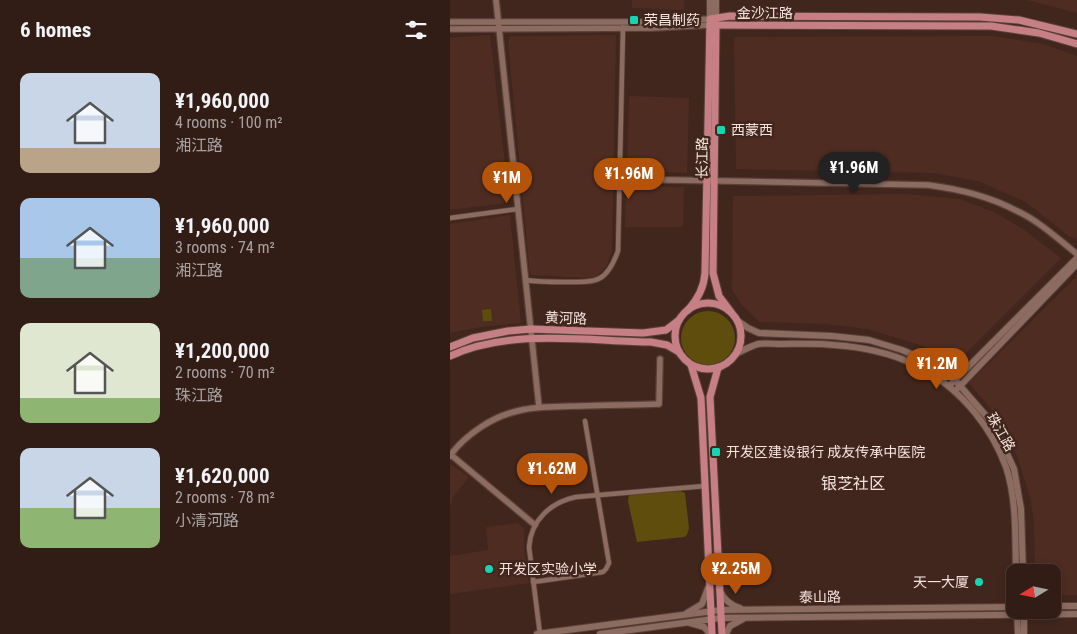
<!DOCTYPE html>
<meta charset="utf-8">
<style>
body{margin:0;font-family:"Roboto Condensed","Noto Sans SC",sans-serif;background:#39251f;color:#f1f3f6;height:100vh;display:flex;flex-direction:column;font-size:19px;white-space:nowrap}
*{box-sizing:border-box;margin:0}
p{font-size:16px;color:#a8a1a1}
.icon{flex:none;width:28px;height:28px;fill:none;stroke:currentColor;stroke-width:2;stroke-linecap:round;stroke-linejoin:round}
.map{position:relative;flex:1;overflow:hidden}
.side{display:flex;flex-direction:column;background:#311c16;width:450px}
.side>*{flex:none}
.needle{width:32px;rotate:260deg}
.fabs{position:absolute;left:556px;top:564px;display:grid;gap:10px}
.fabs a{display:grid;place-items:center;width:55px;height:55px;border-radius:10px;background:#311c16;box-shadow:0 2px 8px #0003,0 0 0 1px #4c3a35;font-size:25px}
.price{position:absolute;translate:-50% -42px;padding:0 11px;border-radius:18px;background:#b45309;color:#fff;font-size:16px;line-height:32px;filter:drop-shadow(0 1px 2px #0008)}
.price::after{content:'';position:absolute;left:50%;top:30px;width:15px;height:11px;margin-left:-8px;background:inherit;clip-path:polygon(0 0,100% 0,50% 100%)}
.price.selected{background:#222;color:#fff}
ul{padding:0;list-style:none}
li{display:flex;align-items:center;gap:15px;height:125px;padding:0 20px}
li span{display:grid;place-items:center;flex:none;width:140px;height:100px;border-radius:10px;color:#555}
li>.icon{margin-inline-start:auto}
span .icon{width:60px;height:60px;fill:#fffc;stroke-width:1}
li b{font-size:21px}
h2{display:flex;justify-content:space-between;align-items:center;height:60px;padding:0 20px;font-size:21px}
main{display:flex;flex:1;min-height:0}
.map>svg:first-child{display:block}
.built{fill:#4f2c22}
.green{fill:#5e4d0d}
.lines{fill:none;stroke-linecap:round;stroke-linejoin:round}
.minor-casing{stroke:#59413a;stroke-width:6}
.tertiary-casing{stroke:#59413a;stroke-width:8}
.secondary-casing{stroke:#59413a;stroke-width:8}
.primary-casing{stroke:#59413a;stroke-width:9}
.minor{stroke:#8c6b61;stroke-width:4.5}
.tertiary{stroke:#8c6b61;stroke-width:5.5}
.secondary{stroke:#8c6b61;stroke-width:6}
.primary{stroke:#c67f84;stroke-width:7}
.poi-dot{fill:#17d5b2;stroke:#41261d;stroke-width:2}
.labels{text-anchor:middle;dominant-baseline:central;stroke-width:5;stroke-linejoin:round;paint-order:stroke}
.street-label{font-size:14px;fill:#f6e3dd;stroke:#41261d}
.poi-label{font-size:14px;fill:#f6e3dd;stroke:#41261d;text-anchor:start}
.quarter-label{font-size:16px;fill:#f6e3dd;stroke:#41261d}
</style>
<main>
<section class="side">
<h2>6 homes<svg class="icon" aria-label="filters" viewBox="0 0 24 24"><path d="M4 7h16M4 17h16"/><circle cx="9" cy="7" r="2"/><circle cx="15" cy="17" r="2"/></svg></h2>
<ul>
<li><span style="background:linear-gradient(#c9d6e8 75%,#b9a48a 0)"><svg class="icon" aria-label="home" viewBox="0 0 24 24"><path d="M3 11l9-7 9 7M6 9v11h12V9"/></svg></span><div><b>¥1,960,000</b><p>4 rooms · 100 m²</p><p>湘江路</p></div></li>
<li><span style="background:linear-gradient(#a9c7e8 60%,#7fa58c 0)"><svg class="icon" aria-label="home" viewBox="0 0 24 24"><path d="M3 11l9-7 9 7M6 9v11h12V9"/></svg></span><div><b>¥1,960,000</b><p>3 rooms · 74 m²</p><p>湘江路</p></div></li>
<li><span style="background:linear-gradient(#dfe7d0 75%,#8fb573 0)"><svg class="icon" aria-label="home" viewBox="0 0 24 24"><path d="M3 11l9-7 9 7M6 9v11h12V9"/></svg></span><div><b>¥1,200,000</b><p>2 rooms · 70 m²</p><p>珠江路</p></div></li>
<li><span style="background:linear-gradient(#c9d6e8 60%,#8fb573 0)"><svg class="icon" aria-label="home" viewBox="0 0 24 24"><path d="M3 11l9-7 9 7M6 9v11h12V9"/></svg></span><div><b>¥1,620,000</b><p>2 rooms · 78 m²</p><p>小清河路</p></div></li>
</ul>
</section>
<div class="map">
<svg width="627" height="634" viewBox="0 0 627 634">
<rect width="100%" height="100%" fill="#41261d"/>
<!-- built -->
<g class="built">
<path d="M 182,0 L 234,0 L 234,10 L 182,8 Z"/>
<path d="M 577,0 L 627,0 L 627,13 L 604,7 Z"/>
<path d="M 40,35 L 59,199 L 57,203 L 0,210 L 0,38 Z"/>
<path d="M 166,35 L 162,251 L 156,267 L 147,276 L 140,278 L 80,275 L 58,42 L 61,36 Z"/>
<path d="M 542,36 L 594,44 L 627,56 L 627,239 L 620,237 L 576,202 L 528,181 L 483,173 L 286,169 L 284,37 Z"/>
<path d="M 179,96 L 239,98 L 237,173 L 177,171 Z"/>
<path d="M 176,186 L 234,187 L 233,227 L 175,227 Z"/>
<path d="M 455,194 L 510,199 L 544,212 L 573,229 L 611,258 L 504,365 L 474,346 L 417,329 L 376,324 L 309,322 L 291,304 L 282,290 L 283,196 Z"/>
<path d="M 60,215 L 71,323 L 31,327 L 0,333 L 0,224 Z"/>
<path d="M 627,276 L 627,595 L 603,595 L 602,572 L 585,572 L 584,523 L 581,500 L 566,453 L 540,408 L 519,383 Z"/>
<path d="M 0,464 L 19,477 L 4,496 L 0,506 Z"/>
<path d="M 68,523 L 74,528 L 74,547 L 79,583 L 0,594 L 0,556 L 38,550 L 36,527 Z"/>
</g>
<!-- green -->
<g class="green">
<path d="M 41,309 L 42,321 L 33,321 L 32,310 Z"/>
<circle cx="258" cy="338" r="27"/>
<path d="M 230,491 L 235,493 L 239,528 L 237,535 L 234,537 L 187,542 L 178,501 L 179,495 Z"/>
</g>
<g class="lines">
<!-- minor casing -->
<g class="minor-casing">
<g id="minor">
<path d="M 0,218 L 68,209"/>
<path d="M 75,280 C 88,282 101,282 114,282 C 146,282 156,284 168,251 L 173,27"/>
<path d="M 83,582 L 153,572 L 156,569 L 159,563 L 135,421"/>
<path d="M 90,634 L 79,547 C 81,520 101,502 126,497 L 255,486"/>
</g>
</g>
<!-- tertiary casing -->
<g class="tertiary-casing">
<g id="tertiary">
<path d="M 46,0 L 89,407"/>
<path d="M 0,22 L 202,22 L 260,19"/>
<path d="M 0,29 L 202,28 L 260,25"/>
<path d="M 169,179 L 478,185 C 509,189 539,196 567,211 C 589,221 608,239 627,254"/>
<path d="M 0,454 L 85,525"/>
<path d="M 0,456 C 8,444 19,435 31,427 C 64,405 93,407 131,406 C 157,405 183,405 209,404 L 210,359"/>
</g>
</g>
<!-- secondary casing -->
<g class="secondary-casing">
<g id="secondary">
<path d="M 260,19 L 260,0"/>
<path d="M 266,21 L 266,0"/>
<path d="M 288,321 L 298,328 L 309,333 L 382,336 L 419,340 L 452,350 L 482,363 L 505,380 L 538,418 L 548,434 L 564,469 L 571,509 L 573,572"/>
<path d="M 287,353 C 294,350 301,346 308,344 C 315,343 324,344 331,344 C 349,344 366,343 384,345 C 442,349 489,368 526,414 C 539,430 549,448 556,467 C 567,500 565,538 566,572"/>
<path d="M 502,383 L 627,258"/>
<path d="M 508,388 L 627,264"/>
<path d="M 270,591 C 274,600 280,605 290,608"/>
<path d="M 602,606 L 627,606"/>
<path d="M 574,610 L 574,634"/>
<path d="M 567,611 L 568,634"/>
<path d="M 237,613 L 252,604 L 258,588"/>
<path d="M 240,623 L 254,627 L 260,634"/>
<path d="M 87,634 L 271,610 L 565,607"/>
<path d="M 150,634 L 271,618 L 627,614"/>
<path d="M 276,634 L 280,626 L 293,619"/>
</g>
</g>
<!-- primary casing -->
<g class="primary-casing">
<g id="primary">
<path d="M 260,25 L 541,26 L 589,33 L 627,44"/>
<path d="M 266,25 L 263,273 L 269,296 L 281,312"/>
<circle cx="258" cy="336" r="33"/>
<path d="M 238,310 C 248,299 254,288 255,273 L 260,19 L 280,16 L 530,17 L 569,20 L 627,34"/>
<path d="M 0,347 L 23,338 L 58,331 L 81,329 L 193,333 L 216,330 L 229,320"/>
<path d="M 0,356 C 60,328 137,341 201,342 L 217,345 L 229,352"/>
<path d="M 241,365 L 251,398 L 262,634"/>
<path d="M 268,368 L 260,397 L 272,634"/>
</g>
</g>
<!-- minor -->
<use href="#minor" class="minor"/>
<!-- tertiary -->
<use href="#tertiary" class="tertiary"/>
<!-- secondary -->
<use href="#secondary" class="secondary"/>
<!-- primary -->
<use href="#primary" class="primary"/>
</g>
<!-- markers -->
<g class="poi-dot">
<rect x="179" y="15" width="10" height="10" rx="2.5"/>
<rect x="266" y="125" width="10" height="10" rx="2.5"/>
<rect x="261" y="447" width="10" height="10" rx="2.5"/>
<circle cx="39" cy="569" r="5"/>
<circle cx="529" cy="582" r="5"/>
</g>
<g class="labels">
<!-- street labels -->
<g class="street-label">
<text x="315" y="13">金沙江路</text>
<text transform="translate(252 158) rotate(-89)">长江路</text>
<text transform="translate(116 318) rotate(2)">黄河路</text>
<text transform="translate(551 432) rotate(60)">珠江路</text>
<text transform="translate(370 597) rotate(-1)">泰山路</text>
</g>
<!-- poi labels -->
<g class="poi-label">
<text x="194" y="20">荣昌制药</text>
<text x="281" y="130">西蒙西</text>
<text x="276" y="452">开发区建设银行 成友传承中医院</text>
<text x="49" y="569">开发区实验小学</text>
<text x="519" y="582" text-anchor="end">天一大厦</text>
</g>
<!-- quarter labels -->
<g class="quarter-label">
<text x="403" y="483">银芝社区</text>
</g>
</g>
</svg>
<div class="fabs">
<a><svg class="needle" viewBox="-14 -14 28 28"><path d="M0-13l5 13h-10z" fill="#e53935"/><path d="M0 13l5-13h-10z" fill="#a8a1a1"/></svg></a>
</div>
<b class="price selected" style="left:404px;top:194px">¥1.96M</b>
<b class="price" style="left:179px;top:200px">¥1.96M</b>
<b class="price" style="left:57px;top:204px">¥1M</b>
<b class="price" style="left:487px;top:390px">¥1.2M</b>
<b class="price" style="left:102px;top:495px">¥1.62M</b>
<b class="price" style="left:286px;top:595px">¥2.25M</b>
</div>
</main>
